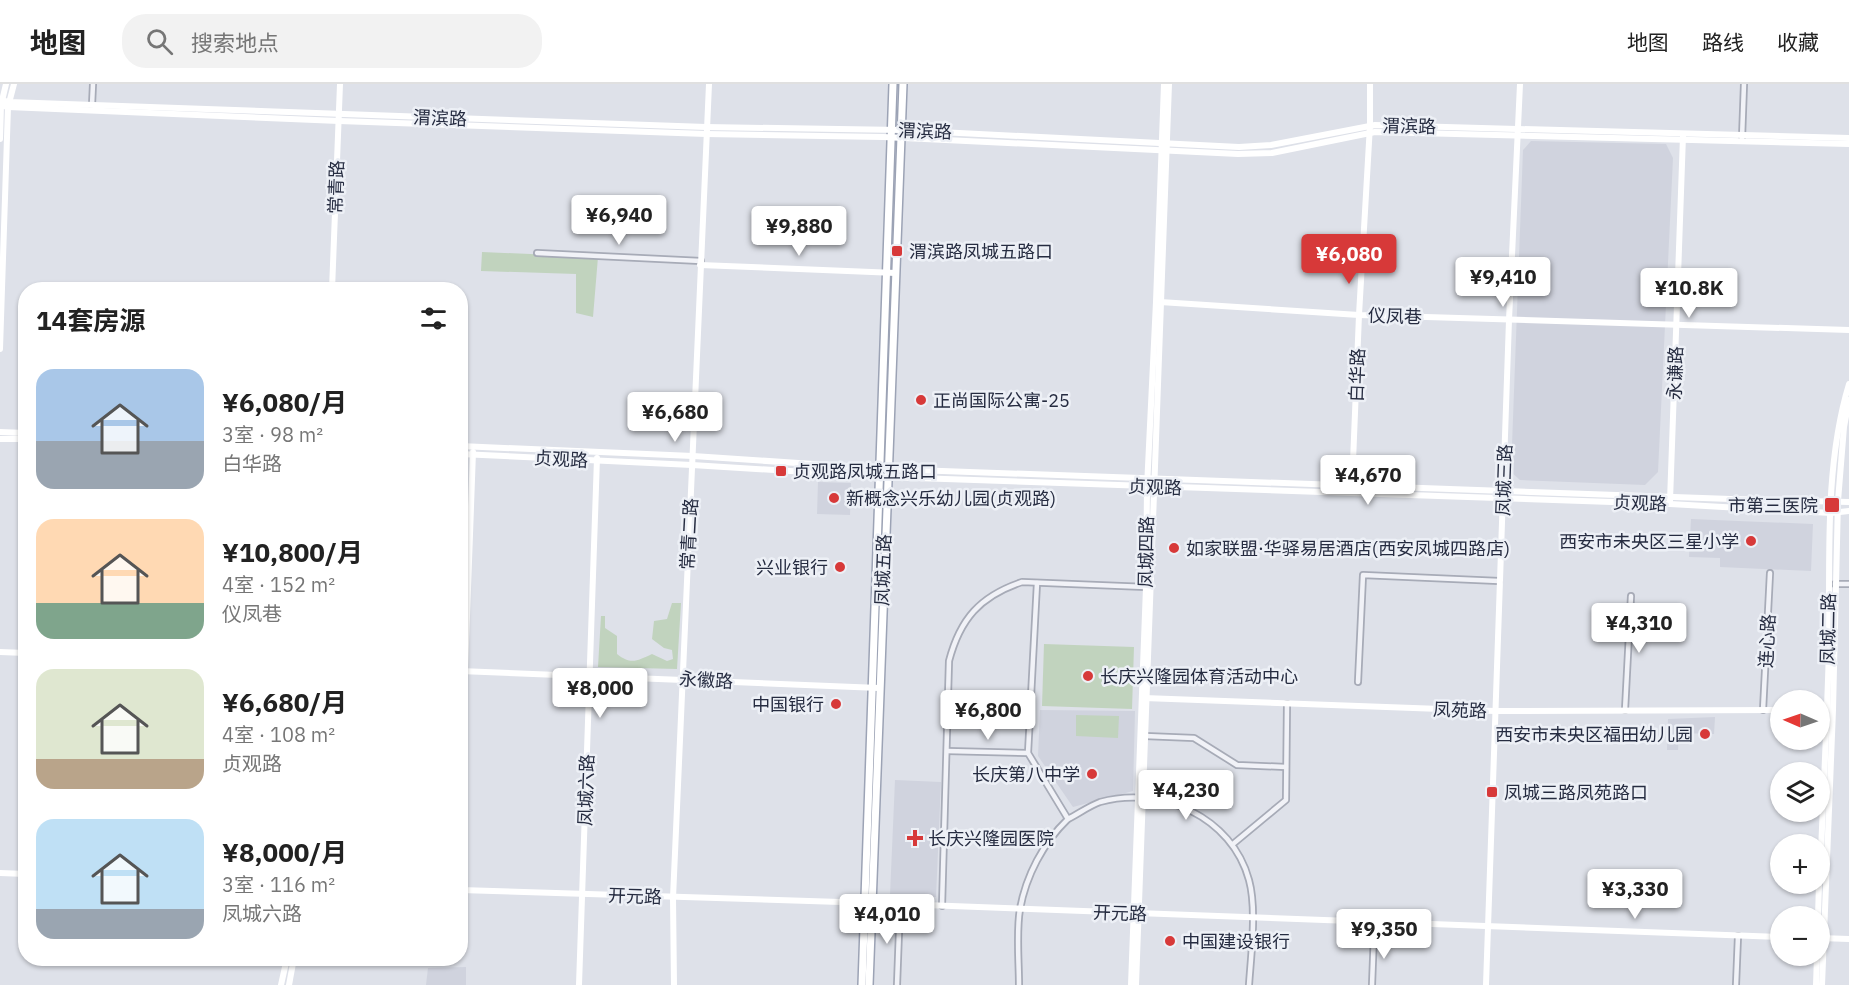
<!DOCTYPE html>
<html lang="zh">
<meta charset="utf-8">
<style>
body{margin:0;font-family:"IBM Plex Sans","Noto Sans SC",sans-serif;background:#f2f2f2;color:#222;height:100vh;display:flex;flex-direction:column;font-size:22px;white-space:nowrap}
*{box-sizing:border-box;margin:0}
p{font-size:20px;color:#767676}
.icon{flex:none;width:33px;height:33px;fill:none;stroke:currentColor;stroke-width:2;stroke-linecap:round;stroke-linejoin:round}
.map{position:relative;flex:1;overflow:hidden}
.side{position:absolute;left:18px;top:198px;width:450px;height:684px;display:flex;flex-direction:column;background:#fff;border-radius:24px;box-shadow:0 2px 4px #0004}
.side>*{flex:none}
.needle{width:39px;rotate:272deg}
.fabs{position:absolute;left:1770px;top:606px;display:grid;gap:12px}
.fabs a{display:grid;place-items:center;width:60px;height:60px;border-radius:50%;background:#fff;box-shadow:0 2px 4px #0004;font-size:30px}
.price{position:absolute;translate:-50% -51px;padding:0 14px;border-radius:6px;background:#fff;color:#222;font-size:20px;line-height:39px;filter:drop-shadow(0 2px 3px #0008)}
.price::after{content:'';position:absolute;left:50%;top:36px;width:18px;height:14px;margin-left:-9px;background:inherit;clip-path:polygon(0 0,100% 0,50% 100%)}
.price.selected{background:#d73939;color:#fff}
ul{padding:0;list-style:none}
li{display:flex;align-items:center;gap:18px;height:150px;padding:0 18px}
li span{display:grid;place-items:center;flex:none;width:168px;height:120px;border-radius:18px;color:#555}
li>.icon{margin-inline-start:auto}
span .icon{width:72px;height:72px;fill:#fffc;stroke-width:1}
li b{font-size:26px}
h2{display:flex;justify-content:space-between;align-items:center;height:72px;padding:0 18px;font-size:26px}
header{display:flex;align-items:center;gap:36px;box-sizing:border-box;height:84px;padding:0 30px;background:#fff;border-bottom:2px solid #e0e0e0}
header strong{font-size:28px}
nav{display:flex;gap:33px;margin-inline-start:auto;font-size:21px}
.search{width:420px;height:54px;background:#f2f2f2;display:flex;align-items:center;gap:15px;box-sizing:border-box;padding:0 21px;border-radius:24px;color:#767676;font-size:22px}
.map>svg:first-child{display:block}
.built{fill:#d0d3de}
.green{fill:#c1d3be}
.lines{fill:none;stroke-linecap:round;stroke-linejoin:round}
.street-casing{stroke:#a7abb7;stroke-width:8}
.primary-casing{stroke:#9ca3b5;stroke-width:10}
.street{stroke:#f1f2f7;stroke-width:4.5}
.secondary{stroke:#fff;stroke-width:6}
.primary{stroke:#fff;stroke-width:7}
.poi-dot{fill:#d73939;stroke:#edf0f6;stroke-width:2}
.labels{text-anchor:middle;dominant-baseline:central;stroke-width:5;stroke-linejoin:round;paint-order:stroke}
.street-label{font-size:18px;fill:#262c41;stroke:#edf0f6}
.poi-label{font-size:18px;fill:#262c41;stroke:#edf0f6;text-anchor:start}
</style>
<header>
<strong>地图</strong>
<div class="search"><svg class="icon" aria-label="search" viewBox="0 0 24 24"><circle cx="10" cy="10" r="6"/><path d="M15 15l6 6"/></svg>搜索地点</div>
<nav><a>地图</a><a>路线</a><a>收藏</a></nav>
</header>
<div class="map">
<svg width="1849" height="901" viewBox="0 0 1849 901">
<rect width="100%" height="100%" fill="#dee1e9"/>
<!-- built -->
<g class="built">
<path d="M 1531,57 L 1666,60 L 1673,74 L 1658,388 L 1645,401 L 1520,396 L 1511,388 L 1523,66 Z"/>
<path d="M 818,398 L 851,399 L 850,431 L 817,430 Z"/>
<path d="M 1691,435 L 1813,440 L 1811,487 L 1720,483 L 1720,474 L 1689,473 Z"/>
<path d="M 1040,626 L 1135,627 L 1133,707 L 1073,723 L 1038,672 Z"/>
<path d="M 1715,633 L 1714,650 L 1679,649 L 1678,666 L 1667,666 L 1668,635 Z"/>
<path d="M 895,696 L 941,698 L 936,813 L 890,811 Z"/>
<path d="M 466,883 L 466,901 L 426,901 L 428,884 Z"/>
</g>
<!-- green -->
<g class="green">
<path d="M 482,168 L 598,173 L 593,233 L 576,229 L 576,190 L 481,187 Z"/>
<path d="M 672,519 L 681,519 L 677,585 L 598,583 L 601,532 L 605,532 L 605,544 L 617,552 L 617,570 C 631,581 637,577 652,570 L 667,577 L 673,575 L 672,566 L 664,564 L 652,555 L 654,537 L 667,535 Z"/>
<path d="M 1044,560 L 1134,563 L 1132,625 L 1042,622 Z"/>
<path d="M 1076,631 L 1119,632 L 1118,654 L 1076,652 Z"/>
</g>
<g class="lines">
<!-- street casing -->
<g class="street-casing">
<g id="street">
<path d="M 92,21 L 93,0"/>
<path d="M 1742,54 L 1744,0"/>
<path d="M 537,169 L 701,177"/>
<path d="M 1835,500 L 1849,500"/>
<path d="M 1358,598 L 1363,491 L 1499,497"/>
<path d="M 1625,626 L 1631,512"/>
<path d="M 1763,626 L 1770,489"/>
<path d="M 1145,652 L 1194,654 L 1237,681 L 1286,683"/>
<path d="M 947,667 L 1028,669"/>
<path d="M 1068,735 C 1078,730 1089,722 1100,718 C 1161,701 1232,733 1249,796 C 1257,825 1251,871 1249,901"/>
<path d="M 1233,760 L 1286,716 L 1287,620"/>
<path d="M 942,822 L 949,577 C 960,535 980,512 1022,498 L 1146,503"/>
<path d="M 897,901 L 900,821"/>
<path d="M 1019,901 C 1019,877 1016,848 1020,825 C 1026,792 1043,759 1068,735 L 1028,669 L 1037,499"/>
<path d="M 1372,901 L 1374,850"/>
<path d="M 1736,901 L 1738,852"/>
</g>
</g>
<!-- primary casing -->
<g class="primary-casing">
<g id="primary">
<path d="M 862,901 L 893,0"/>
<path d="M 869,901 L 903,0"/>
</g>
</g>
<!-- street -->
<use href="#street" class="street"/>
<!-- secondary -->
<g class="secondary">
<path d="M 0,16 L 9,18 L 706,43 L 901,46 L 1239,63 L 1271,61 L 1375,41 L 1849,54"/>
<path d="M 0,21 L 8,23 L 339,37 L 706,50 L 883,53 L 1238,70 L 1272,69 L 1375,48 L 1849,60"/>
<path d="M 0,55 L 1,21 L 6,0"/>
<path d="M 700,181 L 896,189"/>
<path d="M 332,206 L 340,0"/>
<path d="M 1160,218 L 1359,231 L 1849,246"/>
<path d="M 0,265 L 8,23 L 14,0"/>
<path d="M 0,348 L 26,349"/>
<path d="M 0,355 L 26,355"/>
<path d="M 460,362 L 693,372 L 887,385 L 1731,415 L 1849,418"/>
<path d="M 460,370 L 692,381 L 887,393 L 1670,420 L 1831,429 L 1849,427"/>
<path d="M 1352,402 L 1359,231 L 1370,41 L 1370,0"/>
<path d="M 1670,417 L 1683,52"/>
<path d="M 0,568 L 26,569"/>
<path d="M 460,587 L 879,604"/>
<path d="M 1144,614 L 1495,627 L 1780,626"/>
<path d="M 460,724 L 473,368"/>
<path d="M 0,789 L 26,790"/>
<path d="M 1820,792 C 1823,716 1827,639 1829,563 C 1830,478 1824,382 1849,300"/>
<path d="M 460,806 L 872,819 L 1780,853"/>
<path d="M 1818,832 L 1819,800"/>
<path d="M 1820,854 L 1849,855"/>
<path d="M 281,901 L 287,874"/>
<path d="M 289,901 L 294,874"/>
<path d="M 579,901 L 597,374"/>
<path d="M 674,901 L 673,814 L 709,0"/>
<path d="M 1131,901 L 1146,503 L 1147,403 L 1156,218 L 1164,0"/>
<path d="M 1136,901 L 1169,0"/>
<path d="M 1486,901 L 1509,236 L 1520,0"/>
<path d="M 1816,901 L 1817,872"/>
<path d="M 1822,901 L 1833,626 L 1838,417 L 1844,343 L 1849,316"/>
</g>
<!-- primary -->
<use href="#primary" class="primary"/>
</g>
<!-- markers -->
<g class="poi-dot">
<rect x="891" y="161" width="12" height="12" rx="3"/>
<circle cx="921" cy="316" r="6"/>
<rect x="775" y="381" width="12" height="12" rx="3"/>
<circle cx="834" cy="414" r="6"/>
<rect x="1824" y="413" width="16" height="16" rx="3"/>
<circle cx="1751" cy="457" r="6"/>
<circle cx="1174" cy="464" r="6"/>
<circle cx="840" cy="483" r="6"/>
<circle cx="1088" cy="592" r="6"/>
<circle cx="836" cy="620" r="6"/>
<circle cx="1705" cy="650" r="6"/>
<circle cx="1092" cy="690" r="6"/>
<rect x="1486" y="702" width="12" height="12" rx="3"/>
<path d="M912 745h6v6h6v6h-6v6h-6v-6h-6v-6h6z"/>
<circle cx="1170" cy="857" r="6"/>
</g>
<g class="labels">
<!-- street labels -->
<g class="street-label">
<text transform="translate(440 34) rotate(2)">渭滨路</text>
<text transform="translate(1409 42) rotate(1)">渭滨路</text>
<text transform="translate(925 47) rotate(2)">渭滨路</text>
<text transform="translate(336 103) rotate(-88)">常青路</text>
<text transform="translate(1395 232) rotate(2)">仪凤巷</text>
<text transform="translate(1675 289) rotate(-88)">永谦路</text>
<text transform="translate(1357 291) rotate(-88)">白华路</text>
<text transform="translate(561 375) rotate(3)">贞观路</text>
<text transform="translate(1504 396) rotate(-88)">凤城三路</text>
<text transform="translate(1155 403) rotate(2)">贞观路</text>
<text transform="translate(1640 419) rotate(2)">贞观路</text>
<text transform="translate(689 450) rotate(-87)">常青二路</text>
<text transform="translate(1146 468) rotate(-89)">凤城四路</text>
<text transform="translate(883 486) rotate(-88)">凤城五路</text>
<text transform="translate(1828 545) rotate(-89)">凤城二路</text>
<text transform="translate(1767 557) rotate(-87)">连心路</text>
<text transform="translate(706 596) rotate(3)">永徽路</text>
<text transform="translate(1460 626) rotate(2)">凤苑路</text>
<text transform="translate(586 706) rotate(-88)">凤城六路</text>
<text transform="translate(635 812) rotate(2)">开元路</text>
<text transform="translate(1120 829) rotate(2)">开元路</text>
</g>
<!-- poi labels -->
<g class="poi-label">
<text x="909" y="167">渭滨路凤城五路口</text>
<text x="933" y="316">正尚国际公寓-25</text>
<text x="793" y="387">贞观路凤城五路口</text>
<text x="846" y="414">新概念兴乐幼儿园(贞观路)</text>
<text x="1818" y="421" text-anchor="end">市第三医院</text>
<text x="1739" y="457" text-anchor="end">西安市未央区三星小学</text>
<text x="1186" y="464">如家联盟·华驿易居酒店(西安凤城四路店)</text>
<text x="828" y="483" text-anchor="end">兴业银行</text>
<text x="1100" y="592">长庆兴隆园体育活动中心</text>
<text x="824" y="620" text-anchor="end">中国银行</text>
<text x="1693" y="650" text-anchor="end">西安市未央区福田幼儿园</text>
<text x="1080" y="690" text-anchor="end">长庆第八中学</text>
<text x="1504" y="708">凤城三路凤苑路口</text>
<text x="928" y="754">长庆兴隆园医院</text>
<text x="1182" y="857">中国建设银行</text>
</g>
</g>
</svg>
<div class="fabs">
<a><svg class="needle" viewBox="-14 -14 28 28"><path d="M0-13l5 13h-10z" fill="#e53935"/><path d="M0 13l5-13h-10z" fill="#767676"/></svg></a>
<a><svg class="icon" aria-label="layers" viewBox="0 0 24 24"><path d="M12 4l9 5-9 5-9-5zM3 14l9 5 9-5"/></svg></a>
<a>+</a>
<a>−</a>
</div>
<b class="price" style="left:619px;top:162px">¥6,940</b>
<b class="price" style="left:799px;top:173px">¥9,880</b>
<b class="price selected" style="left:1349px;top:201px">¥6,080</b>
<b class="price" style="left:1503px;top:224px">¥9,410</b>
<b class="price" style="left:1689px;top:235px">¥10.8K</b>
<b class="price" style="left:675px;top:359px">¥6,680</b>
<b class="price" style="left:1368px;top:422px">¥4,670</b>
<b class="price" style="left:1639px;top:570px">¥4,310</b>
<b class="price" style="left:600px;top:635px">¥8,000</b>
<b class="price" style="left:988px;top:657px">¥6,800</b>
<b class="price" style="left:1186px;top:737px">¥4,230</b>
<b class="price" style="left:1635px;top:836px">¥3,330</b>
<b class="price" style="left:887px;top:861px">¥4,010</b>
<b class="price" style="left:1384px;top:876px">¥9,350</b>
<section class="side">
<h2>14套房源<svg class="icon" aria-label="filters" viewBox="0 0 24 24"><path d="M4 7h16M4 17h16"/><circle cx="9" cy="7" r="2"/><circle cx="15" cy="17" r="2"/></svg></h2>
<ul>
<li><span style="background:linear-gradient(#a9c7e8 60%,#9aa5b1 0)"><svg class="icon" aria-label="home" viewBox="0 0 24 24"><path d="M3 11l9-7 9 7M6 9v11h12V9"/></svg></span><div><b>¥6,080/月</b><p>3室 · 98 m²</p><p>白华路</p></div></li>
<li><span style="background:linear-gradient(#ffd9b3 70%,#7fa58c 0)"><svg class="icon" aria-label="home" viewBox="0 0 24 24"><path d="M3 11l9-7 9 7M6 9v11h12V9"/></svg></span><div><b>¥10,800/月</b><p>4室 · 152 m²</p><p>仪凤巷</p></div></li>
<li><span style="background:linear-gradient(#dfe7d0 75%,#b9a48a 0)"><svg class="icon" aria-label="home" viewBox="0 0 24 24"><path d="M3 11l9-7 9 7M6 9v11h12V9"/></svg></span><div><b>¥6,680/月</b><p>4室 · 108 m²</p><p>贞观路</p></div></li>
<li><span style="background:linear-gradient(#bfe0f5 75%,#9aa5b1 0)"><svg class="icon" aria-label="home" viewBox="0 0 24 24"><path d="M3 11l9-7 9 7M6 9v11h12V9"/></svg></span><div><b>¥8,000/月</b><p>3室 · 116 m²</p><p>凤城六路</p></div></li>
</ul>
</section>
</div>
